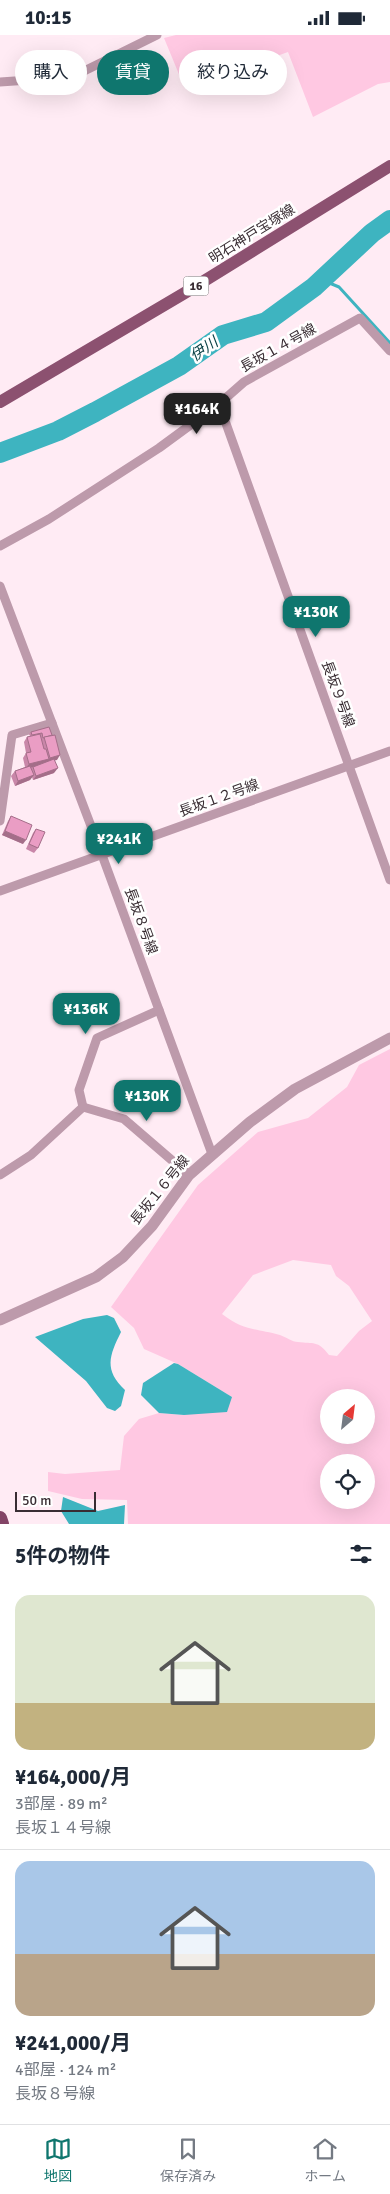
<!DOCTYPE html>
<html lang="ja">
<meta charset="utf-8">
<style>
body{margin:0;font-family:Signika,"Noto Sans JP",sans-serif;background:#f2f2f3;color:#1f2937;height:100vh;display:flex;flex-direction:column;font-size:19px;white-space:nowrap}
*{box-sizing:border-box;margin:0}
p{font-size:16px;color:#747a83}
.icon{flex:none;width:28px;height:28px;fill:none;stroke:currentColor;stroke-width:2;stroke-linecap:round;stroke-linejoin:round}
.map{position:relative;height:1489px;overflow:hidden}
.details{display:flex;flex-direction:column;background:#fff;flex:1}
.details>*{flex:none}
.banner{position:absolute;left:15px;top:15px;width:360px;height:45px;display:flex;gap:10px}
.needle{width:32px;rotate:28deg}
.controls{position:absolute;left:320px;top:1354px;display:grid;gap:10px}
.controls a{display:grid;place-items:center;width:55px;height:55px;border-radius:50%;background:#fff;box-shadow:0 5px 20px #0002;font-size:25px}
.scale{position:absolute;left:15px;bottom:12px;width:81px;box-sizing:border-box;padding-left:5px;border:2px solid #392d33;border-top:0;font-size:14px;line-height:18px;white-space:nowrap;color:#392d33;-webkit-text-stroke:4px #fff;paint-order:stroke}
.price{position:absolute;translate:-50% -42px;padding:0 11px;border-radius:10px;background:#0f766e;color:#fff;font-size:16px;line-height:32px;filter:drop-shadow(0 1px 2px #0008)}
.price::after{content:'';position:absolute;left:50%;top:30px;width:15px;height:11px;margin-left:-8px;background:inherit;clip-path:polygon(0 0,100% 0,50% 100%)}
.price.current{background:#222;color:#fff}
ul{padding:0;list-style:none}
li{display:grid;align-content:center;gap:10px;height:265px;padding:0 15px}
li+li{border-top:1px solid #e0e1e3}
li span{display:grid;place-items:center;height:155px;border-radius:15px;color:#555}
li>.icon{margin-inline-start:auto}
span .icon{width:90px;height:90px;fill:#fffc;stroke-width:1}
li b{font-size:21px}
h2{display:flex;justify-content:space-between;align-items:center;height:60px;padding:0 15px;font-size:21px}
.tag{padding:0 18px;border-radius:22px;background:#fff;box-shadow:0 5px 20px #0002;font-size:18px;line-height:45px}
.tag.current{background:#0f766e;color:#fff}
.status{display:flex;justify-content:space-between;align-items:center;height:35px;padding:0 25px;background:#fff;direction:ltr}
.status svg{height:14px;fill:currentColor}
.menu{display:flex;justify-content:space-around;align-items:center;height:70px;border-top:1px solid #e0e1e3;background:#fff;font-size:14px;color:#747a83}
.menu a{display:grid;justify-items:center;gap:2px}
.menu .current{color:#0f766e}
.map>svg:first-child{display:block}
.green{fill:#ffc8e2;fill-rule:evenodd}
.water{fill:#3eb4c0}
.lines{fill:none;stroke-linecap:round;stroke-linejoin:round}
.stream{stroke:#3eb4c0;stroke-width:3}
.river{stroke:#3eb4c0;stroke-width:20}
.minor{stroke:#bd9aab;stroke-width:9}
.tertiary{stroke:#bd9aab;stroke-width:11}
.primary{stroke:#8c5170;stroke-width:12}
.trunk{stroke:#834466;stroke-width:14}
.wall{fill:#c987a9}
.shaded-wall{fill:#a46e89}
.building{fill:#ea9dc4;stroke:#a46e89}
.labels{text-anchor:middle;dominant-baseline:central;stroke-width:5;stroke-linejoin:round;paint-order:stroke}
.shield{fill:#fff;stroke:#746c70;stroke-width:1}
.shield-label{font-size:12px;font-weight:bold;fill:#392d33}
.street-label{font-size:14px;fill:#392d33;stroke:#fff}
.water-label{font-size:15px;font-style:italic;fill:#063e43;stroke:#fff}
</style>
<div class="status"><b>10:15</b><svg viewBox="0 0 49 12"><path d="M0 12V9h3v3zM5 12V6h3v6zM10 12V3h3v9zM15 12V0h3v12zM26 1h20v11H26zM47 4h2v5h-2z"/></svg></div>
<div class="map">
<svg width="390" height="1489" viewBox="0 0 390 1489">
<rect width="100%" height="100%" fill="#ffebf4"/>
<!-- green -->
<g class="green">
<path d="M 176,0 L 390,0 L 390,47 L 378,49 L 313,82 L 288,17 L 238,35 L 183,49 L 164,3 Z"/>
<path d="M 390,1014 L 390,1489 L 128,1489 L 127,1465 L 82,1464 L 48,1456 L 48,1437 L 65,1439 L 120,1435 L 124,1401 L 139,1384 L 159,1378 L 184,1380 L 232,1362 L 178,1329 L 144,1314 L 134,1293 L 111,1272 L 198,1150 L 258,1097 L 308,1083 L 347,1052 L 359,1030 ZM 293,1225 L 331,1230 L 336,1241 L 349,1251 L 372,1286 L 359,1296 L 337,1321 L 329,1320 C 318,1305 313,1309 298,1307 C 292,1307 286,1302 280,1300 C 255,1293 244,1296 222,1279 L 253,1240 ZM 329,1362 L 366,1362 L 366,1400 L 329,1400 ZM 329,1428 L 366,1428 L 366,1465 L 329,1465 Z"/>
</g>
<!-- water -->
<g class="water">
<path d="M 107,1280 L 114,1283 L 121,1297 C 109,1321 104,1335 125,1355 L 121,1371 L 115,1376 L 107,1373 L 86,1346 L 35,1302 L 83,1284 Z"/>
<path d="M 174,1328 L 178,1329 L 232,1362 L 227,1377 L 184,1380 L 159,1378 L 141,1360 L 143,1348 Z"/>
<path d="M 63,1462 L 98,1476 L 125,1470 L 124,1489 L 69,1489 L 61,1476 Z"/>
</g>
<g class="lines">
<!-- stream -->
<path class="stream" d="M 314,252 L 327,247 L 339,252 L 390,308"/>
<!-- river -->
<path class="river" d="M 0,418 L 58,396 L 95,377 L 179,331 L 223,300 L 266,287 L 314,252 L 372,198 L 390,185"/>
<!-- minor -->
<g class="minor">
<path d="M 0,47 L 72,42 L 157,0"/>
<path d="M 219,369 L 390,845"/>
<path d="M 0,511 L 49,484 L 159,413 L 219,369 L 244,347 L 360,283 L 390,316"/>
<path d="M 0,551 L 102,820 L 212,1119"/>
<path d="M 0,786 L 12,700 L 52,688"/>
<path d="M 0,856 L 390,716"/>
<path d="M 83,1072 L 79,1055 L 97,1003 L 159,975"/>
<path d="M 83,1072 L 124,1084 L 189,1140"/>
<path d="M 0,1140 L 31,1120 L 83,1072"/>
</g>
<!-- tertiary -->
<path class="tertiary" d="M 0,1285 L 96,1242 L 123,1222 L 152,1191 L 189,1140 L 250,1087 L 295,1054 L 390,1003"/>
<!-- primary -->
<path class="primary" d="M 0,367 L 183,259 L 390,131"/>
<!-- trunk -->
<path class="trunk" d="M 0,1483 L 2,1489"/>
</g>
<!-- wall -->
<g class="wall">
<path d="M 49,692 L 57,725 L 55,725 L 54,738 L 33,745 L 32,742 L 30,745 L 15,751 L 11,741 L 15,736 L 25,732 L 23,723 L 26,718 L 24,707 L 27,702 L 30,701 L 29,699 L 31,697 Z"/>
<path d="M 11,781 L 23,809 L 2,800 L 8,786 Z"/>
<path d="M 36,794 L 38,813 L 34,818 L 26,814 L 33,798 Z"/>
</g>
<!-- shaded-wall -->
<g class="shaded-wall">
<path d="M 60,720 L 57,725 L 47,727 L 45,729 L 25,734 L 29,729 L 48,724 L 50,723 Z"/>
<path d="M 58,733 L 54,738 L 33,745 L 36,741 Z"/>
<path d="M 34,740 L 30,745 L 15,751 L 18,746 Z"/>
<path d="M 5,796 L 26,805 L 23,809 L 2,800 Z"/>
</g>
<!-- building -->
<g class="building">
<path d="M 49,692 L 52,700 L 43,703 L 42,698 L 32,700 L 31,697 Z"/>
<path d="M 40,699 L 44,714 L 46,714 L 49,724 L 29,729 L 26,718 L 31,717 L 27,702 Z"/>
<path d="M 55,700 L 60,720 L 50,723 L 44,702 Z"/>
<path d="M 54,724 L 58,733 L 36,741 L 33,732 Z"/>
<path d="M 30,731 L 34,740 L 18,746 L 15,736 Z"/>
<path d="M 11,781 L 32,790 L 26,805 L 5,796 Z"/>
<path d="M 36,794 L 45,797 L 38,813 L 29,809 Z"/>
</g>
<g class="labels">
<!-- shield labels -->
<rect class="shield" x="183.5" y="241.5" width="25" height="19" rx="4"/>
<g class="shield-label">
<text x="196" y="251">16</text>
</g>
<!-- street labels -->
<g class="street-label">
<text transform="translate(252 199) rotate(-32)">明石神戸宝塚線</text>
<text transform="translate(278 313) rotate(-29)">長坂１４号線</text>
<text transform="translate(338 659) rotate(70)">長坂９号線</text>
<text transform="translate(219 763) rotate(-20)">長坂１２号線</text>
<text transform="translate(141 886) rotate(70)">長坂８号線</text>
<text transform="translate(160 1155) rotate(-51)">長坂１６号線</text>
</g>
<!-- water labels -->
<g class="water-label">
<text transform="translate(204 314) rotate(-35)">伊川</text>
</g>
</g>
</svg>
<div class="controls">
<a><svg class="needle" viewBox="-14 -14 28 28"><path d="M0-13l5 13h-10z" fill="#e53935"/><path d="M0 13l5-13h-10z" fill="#747a83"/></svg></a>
<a><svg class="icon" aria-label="locate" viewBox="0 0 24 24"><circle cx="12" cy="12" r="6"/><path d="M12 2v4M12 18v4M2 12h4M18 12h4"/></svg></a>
</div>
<div class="scale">50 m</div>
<b class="price current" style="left:197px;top:400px">¥164K</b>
<b class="price" style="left:316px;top:603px">¥130K</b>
<b class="price" style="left:119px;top:830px">¥241K</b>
<b class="price" style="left:86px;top:1000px">¥136K</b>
<b class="price" style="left:147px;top:1087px">¥130K</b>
<div class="banner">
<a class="tag">購入</a>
<a class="tag current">賃貸</a>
<a class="tag">絞り込み</a>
</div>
</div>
<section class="details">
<h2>5件の物件<svg class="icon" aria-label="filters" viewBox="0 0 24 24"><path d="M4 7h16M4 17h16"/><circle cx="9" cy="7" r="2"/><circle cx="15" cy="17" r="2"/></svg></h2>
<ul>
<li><span style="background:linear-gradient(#dfe7d0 70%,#c2b280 0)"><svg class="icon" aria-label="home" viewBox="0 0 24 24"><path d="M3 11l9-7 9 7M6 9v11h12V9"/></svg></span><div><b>¥164,000/月</b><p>3部屋 · 89 m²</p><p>長坂１４号線</p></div></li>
<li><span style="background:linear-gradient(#a9c7e8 60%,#b9a48a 0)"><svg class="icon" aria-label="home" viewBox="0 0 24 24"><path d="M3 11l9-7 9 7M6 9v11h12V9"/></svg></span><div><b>¥241,000/月</b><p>4部屋 · 124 m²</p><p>長坂８号線</p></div></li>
</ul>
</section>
<nav class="menu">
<a class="current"><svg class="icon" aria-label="map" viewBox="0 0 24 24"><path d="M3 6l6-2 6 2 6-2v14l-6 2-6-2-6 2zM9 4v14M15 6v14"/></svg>地図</a>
<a><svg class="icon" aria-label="saved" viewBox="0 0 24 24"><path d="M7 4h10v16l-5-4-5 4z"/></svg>保存済み</a>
<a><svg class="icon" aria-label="home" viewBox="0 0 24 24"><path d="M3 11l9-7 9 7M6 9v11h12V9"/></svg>ホーム</a>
</nav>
